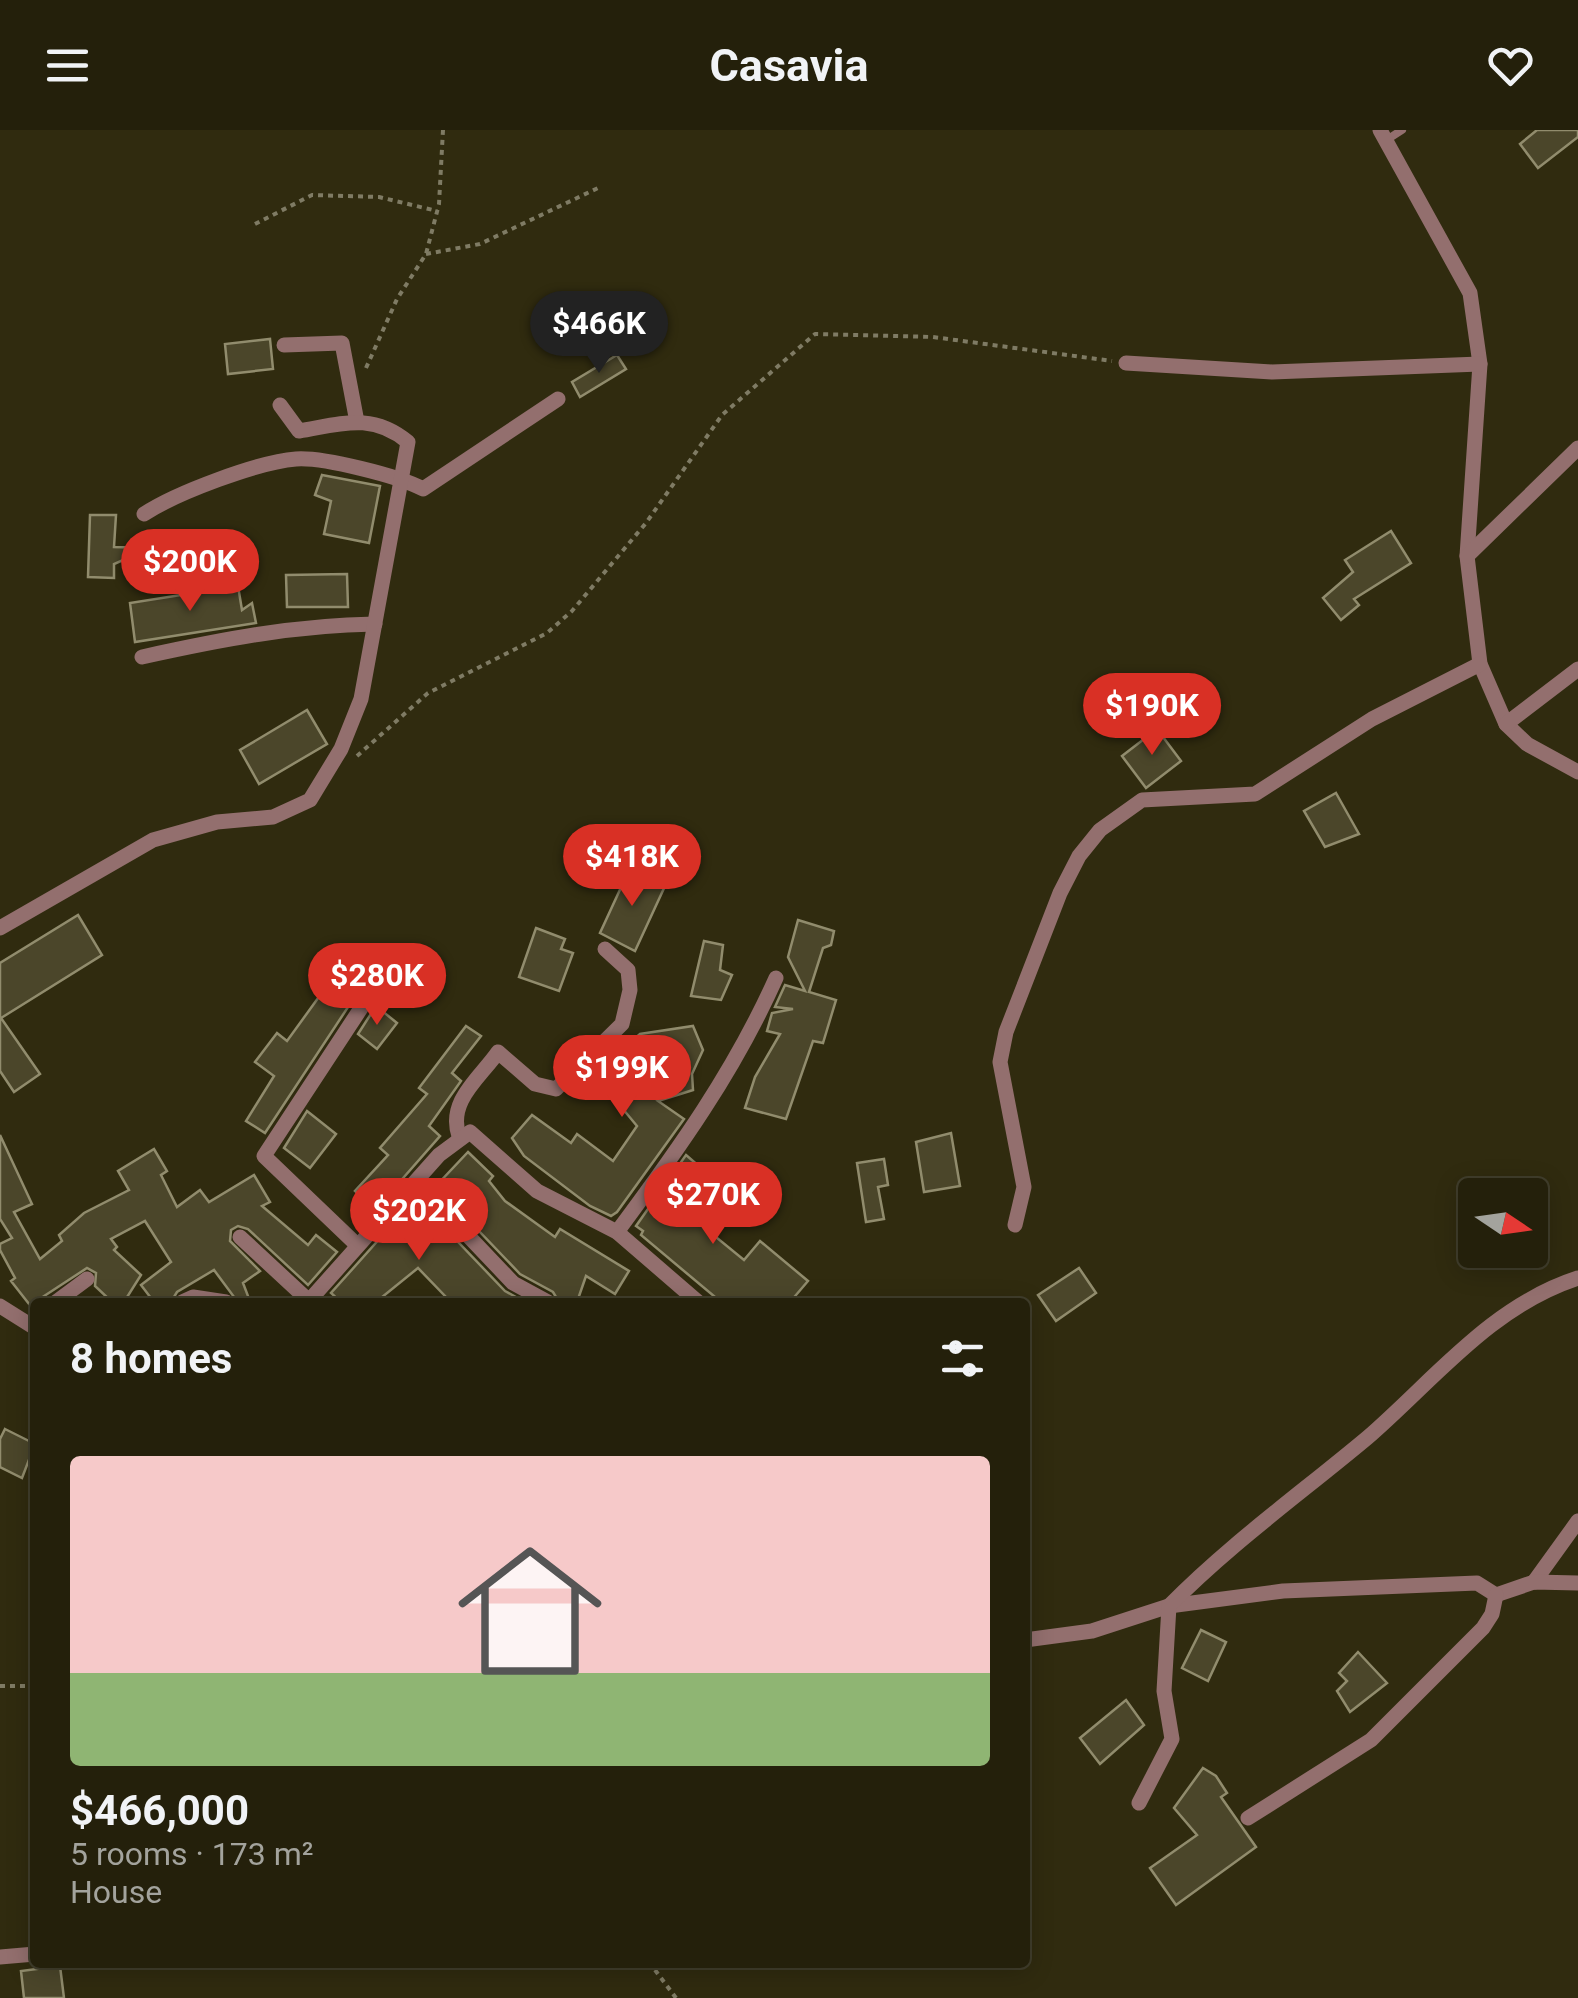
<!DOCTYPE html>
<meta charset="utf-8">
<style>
body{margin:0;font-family:Roboto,sans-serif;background:#302d19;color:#f1f3f6;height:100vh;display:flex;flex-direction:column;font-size:38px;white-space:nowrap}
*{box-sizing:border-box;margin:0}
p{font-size:32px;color:#a3a39d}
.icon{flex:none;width:55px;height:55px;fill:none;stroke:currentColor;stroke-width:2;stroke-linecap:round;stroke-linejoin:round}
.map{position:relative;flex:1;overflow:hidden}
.details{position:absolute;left:30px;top:1168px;width:1000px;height:670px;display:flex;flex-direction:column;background:#24200b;border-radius:10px;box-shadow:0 5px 25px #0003,0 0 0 2px #413e2c}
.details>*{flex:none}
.needle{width:65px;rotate:103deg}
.fabs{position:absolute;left:1458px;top:1048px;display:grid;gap:20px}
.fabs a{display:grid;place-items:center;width:90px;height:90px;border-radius:10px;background:#24200b;box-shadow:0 5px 25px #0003,0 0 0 2px #413e2c;font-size:50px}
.price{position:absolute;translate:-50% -85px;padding:0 22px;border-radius:35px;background:#d93025;color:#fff;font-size:32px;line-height:65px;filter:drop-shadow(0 2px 5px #0008)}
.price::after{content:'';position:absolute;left:50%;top:60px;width:30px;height:22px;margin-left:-15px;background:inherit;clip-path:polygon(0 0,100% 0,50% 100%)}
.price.current{background:#222;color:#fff}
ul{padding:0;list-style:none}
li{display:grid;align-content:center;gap:20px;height:530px;padding:0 40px}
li+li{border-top:2px solid #413e2c}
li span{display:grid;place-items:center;height:310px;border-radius:10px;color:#555}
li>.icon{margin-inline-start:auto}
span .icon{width:180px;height:180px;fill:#fffc;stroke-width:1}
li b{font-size:42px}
h2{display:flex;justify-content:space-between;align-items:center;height:120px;padding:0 40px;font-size:42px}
header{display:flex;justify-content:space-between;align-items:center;height:130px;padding:0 40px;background:#24200b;font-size:45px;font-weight:700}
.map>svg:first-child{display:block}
.building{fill:#4b462a;stroke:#918c6d;stroke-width:2.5}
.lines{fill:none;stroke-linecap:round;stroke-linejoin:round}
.path{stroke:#7f7b64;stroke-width:4;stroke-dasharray:5 5;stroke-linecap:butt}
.lane{stroke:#936f6e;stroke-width:8}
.street{stroke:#936f6e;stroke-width:15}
</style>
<header><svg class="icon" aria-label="menu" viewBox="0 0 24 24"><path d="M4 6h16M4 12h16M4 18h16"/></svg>Casavia<svg class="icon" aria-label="heart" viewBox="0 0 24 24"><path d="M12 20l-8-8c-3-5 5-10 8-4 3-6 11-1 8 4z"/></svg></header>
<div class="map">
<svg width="1578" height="1868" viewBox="0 0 1578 1868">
<rect width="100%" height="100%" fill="#302b0f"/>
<!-- building -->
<g class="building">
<path d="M 1537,0 L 1578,0 L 1578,7 L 1538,38 L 1520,14 Z"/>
<path d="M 270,209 L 273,239 L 228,244 L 225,214 Z"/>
<path d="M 617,225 L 626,239 L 580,267 L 572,252 Z"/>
<path d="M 322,345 L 380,356 L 369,413 L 324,404 L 331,371 L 315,365 Z"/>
<path d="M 90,385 L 116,385 L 114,417 L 150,418 L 114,434 L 114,448 L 88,447 Z"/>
<path d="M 1391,401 L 1411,433 L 1354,469 L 1359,475 L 1341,490 L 1323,468 L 1353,442 L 1345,430 Z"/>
<path d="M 347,444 L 348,477 L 287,477 L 286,445 Z"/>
<path d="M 238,456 L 242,480 L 252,473 L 256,493 L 135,512 L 130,473 Z"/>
<path d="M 307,580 L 327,614 L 259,654 L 240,620 Z"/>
<path d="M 1157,599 L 1181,631 L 1146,658 L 1122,626 Z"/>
<path d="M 1336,663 L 1359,704 L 1325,717 L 1304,681 Z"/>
<path d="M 630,738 L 665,756 L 635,821 L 600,803 Z"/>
<path d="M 78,785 L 102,825 L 1,888 L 40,944 L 14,962 L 0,941 L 0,833 Z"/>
<path d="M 798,790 L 834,801 L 831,815 L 823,818 L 809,862 L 836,870 L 823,913 L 813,911 L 786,989 L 745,978 L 755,947 L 780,904 L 767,901 L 772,883 L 793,879 L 775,877 L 785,855 L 805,861 L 788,827 Z"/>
<path d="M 536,798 L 565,809 L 561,819 L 573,823 L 559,861 L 519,847 Z"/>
<path d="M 704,811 L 723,815 L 720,840 L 732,845 L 721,870 L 691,866 Z"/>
<path d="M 329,853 L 354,868 L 265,1003 L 246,991 L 274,946 L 255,932 L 277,903 L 287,911 Z"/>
<path d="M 376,876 L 397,893 L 377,919 L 358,904 Z"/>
<path d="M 466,896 L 481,906 L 452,943 L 461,951 L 429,996 L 440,1006 L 375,1080 L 355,1061 L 388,1025 L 380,1018 L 427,964 L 419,958 Z"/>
<path d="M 693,896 L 703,920 L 692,944 L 693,960 L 658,971 L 684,989 L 617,1082 L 611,1086 L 590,1076 L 524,1026 L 512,1008 L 532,985 L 571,1013 L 577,1004 L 613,1031 L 637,996 L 594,944 L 640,904 Z"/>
<path d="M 307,981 L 336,1004 L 310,1038 L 284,1018 Z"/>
<path d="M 951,1003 L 960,1056 L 924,1062 L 916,1012 Z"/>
<path d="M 0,1005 L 32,1074 L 14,1082 L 40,1129 L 62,1111 L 59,1105 L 84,1083 L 129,1060 L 118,1041 L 154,1019 L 167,1041 L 161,1045 L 177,1077 L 200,1060 L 209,1072 L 254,1045 L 270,1072 L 262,1076 L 308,1115 L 316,1105 L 337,1122 L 308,1155 L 248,1099 L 238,1096 L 231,1100 L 230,1111 L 260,1141 L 243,1153 L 248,1166 L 237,1171 L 214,1140 L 177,1162 L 171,1172 L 154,1172 L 141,1155 L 171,1132 L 145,1091 L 111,1109 L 117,1117 L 114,1120 L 141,1145 L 124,1172 L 112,1172 L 95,1156 L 96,1143 L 87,1138 L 35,1172 L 33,1179 L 11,1151 L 15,1148 L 0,1120 L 0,1114 L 12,1108 L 0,1089 Z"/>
<path d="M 468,1022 L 493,1046 L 489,1051 L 505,1071 L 555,1107 L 560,1099 L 629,1141 L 615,1164 L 586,1146 L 577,1172 L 559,1172 L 553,1162 L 520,1144 L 436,1056 Z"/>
<path d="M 686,1025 L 714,1049 L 684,1081 L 744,1130 L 760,1111 L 808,1151 L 790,1172 L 721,1172 L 641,1105 L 643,1101 L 636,1096 Z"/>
<path d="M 884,1029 L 888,1055 L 878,1057 L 884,1089 L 866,1092 L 857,1033 Z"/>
<path d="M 416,1068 L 505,1161 L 525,1172 L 448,1169 L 418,1138 L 376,1172 L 341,1172 L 331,1163 Z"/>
<path d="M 1079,1138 L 1096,1163 L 1056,1191 L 1038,1165 Z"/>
<path d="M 5,1299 L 35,1314 L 22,1348 L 0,1337 L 0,1309 Z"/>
<path d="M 1201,1500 L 1226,1512 L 1208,1551 L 1182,1538 Z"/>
<path d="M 1358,1522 L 1387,1553 L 1350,1582 L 1337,1561 L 1347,1551 L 1339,1543 Z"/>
<path d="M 1126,1570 L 1144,1595 L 1100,1634 L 1080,1608 Z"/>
<path d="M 1203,1638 L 1216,1646 L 1227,1663 L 1221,1667 L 1256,1717 L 1176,1775 L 1150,1738 L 1197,1705 L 1174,1678 Z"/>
<path d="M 60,1836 L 64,1868 L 24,1868 L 21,1841 Z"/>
</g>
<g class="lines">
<!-- path -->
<g class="path">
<path d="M 255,94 L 312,65 L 379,67 L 437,81"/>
<path d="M 426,124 L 480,114 L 598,58"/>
<path d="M 366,238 L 397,169 L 426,124 L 439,74 L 443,0"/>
<path d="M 357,626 L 428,563 L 547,503 L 572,481 L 646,393 L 722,285 L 815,204 L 933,207 L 1112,231"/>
<path d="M 0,1556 L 35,1556"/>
<path d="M 649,1832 L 676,1868"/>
</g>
<!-- lane -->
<path class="lane" d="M 1385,11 L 1402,0"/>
<!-- street -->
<g class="street">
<path d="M 1380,0 L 1470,163 L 1480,234 L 1467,426 L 1480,534 L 1506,594 L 1527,614 L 1578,642"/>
<path d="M 284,215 L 342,213 L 357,292"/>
<path d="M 1126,233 L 1272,242 L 1480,234"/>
<path d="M 144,384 C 176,363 258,332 296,329 C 323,327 399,346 423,359 L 558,269"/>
<path d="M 1467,426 L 1578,318"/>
<path d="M 142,527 C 219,510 295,495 375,494"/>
<path d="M 1506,594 L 1578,539"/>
<path d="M 0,798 L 153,710 L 217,692 L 273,687 L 310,670 L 341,619 L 361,569 L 408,312 C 372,282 341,294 299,301 L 280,275"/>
<path d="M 459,1006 C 447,971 480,948 498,922 L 535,954 L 556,959 L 622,894 L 630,860 L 628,840 L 605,819"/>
<path d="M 417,1052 L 513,1153 L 548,1172"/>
<path d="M 1015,1095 L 1024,1057 L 1000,932 L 1006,902 L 1060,763 L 1079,726 L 1100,700 L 1142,670 L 1255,664 L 1372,589 L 1480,534"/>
<path d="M 617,1102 C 678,1020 734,942 776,848"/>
<path d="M 240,1107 L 309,1171"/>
<path d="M 357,1115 L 264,1026 L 367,869"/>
<path d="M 56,1172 L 87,1149"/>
<path d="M 182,1172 L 193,1167 L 226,1172"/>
<path d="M 308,1172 L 439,1025 L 470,1002 L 537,1061 L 617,1102 L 698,1172"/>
<path d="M 0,1176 L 35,1198"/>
<path d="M 1534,1452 L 1578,1391"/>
<path d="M 1496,1465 L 1534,1452 L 1578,1453"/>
<path d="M 1025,1510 L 1092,1501 L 1169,1476 L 1283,1461 L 1477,1453 L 1496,1465"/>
<path d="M 1139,1673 L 1172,1609 L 1164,1561 L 1169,1476 C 1230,1414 1300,1364 1367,1308 C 1434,1250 1491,1176 1578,1148"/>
<path d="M 1248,1688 L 1371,1610 L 1483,1498 L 1492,1484 L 1496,1465"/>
<path d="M 0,1827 L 35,1824"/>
</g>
</g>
</svg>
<div class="fabs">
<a><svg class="needle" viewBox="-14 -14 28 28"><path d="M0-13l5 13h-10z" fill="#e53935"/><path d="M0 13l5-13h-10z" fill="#a3a39d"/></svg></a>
</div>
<b class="price current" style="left:599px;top:246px">$466K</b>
<b class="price" style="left:190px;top:484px">$200K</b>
<b class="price" style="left:1152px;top:628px">$190K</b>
<b class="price" style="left:632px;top:779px">$418K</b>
<b class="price" style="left:377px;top:898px">$280K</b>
<b class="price" style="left:622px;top:990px">$199K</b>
<b class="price" style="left:713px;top:1117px">$270K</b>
<b class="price" style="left:419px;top:1133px">$202K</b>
<section class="details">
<h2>8 homes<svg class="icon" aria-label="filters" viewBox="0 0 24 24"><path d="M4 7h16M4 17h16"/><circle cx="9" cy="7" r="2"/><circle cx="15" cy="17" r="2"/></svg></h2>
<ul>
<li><span style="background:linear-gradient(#f6c9c9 70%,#8fb573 0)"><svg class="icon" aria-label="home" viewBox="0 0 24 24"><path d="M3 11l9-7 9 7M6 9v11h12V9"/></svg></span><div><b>$466,000</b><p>5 rooms · 173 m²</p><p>House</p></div></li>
</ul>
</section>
</div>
